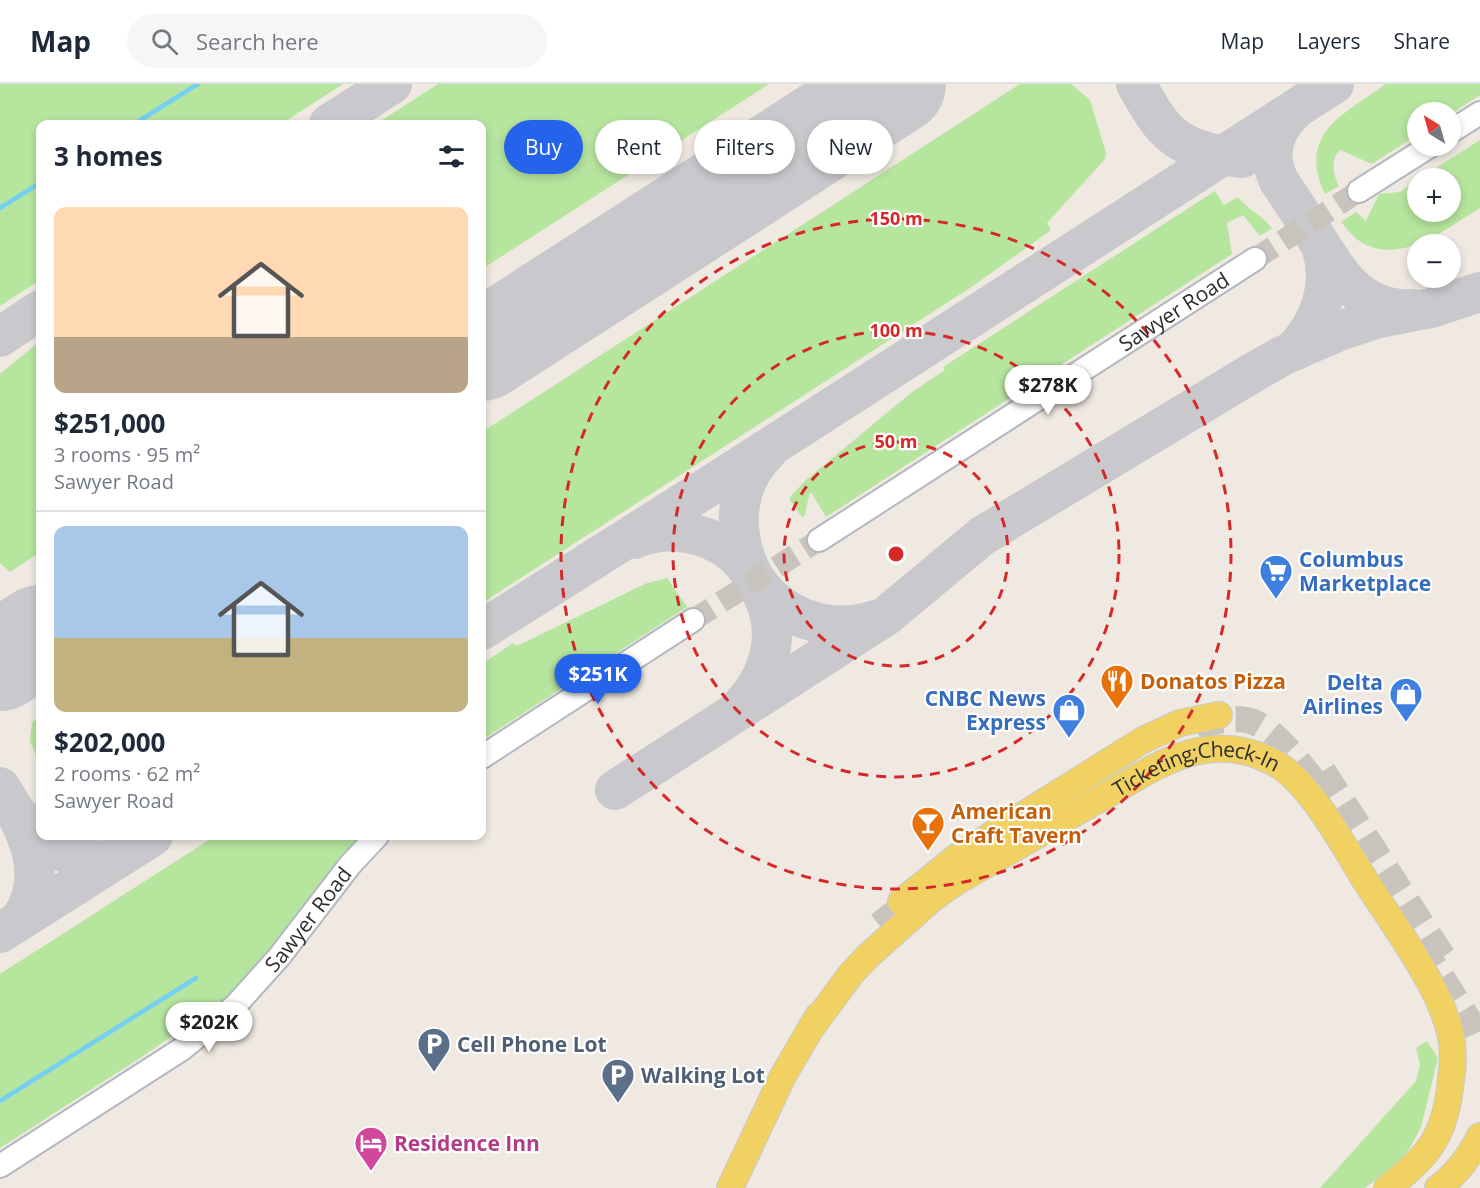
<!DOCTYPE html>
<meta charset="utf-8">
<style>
body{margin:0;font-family:"Open Sans",sans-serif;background:#f6f6f7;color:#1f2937;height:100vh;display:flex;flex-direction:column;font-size:22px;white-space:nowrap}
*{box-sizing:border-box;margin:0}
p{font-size:20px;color:#747a83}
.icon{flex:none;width:33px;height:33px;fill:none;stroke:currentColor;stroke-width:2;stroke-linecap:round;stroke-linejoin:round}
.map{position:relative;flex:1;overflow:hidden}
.drawer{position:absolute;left:36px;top:36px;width:450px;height:720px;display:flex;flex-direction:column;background:#fff;border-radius:12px;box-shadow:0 3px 9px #0003}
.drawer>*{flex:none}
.top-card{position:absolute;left:504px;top:36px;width:570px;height:54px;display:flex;gap:12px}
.needle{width:39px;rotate:323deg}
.buttons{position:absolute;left:1407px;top:18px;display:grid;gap:12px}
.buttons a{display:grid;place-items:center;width:54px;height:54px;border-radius:50%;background:#fff;box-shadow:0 3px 9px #0003;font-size:30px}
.price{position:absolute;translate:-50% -51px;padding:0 14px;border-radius:21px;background:#fff;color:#222;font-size:20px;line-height:39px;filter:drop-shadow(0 2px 3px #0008)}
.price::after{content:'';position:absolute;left:50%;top:36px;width:18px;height:14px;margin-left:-9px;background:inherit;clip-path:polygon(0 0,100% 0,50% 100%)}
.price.active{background:#2563eb;color:#fff}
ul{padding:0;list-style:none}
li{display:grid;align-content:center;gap:12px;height:318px;padding:0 18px}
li+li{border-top:2px solid #e0e1e3}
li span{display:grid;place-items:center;height:186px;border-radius:12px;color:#555}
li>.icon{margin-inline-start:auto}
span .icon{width:108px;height:108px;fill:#fffc;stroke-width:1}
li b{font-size:26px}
h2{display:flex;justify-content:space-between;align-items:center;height:72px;padding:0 18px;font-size:26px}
.chip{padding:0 21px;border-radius:27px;background:#fff;box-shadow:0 3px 9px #0003;font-size:21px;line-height:54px}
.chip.active{background:#2563eb;color:#fff}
header{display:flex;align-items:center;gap:36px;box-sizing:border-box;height:84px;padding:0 30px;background:#fff;border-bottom:2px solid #e0e1e3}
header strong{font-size:28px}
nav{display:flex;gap:33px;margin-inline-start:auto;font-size:21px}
.search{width:420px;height:54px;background:#f6f6f7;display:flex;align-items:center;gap:15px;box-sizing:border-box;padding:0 21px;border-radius:33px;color:#747a83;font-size:22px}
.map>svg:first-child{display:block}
.green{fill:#b6e59e}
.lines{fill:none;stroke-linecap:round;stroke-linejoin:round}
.stream{stroke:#75cff0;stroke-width:4.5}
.taxiway{stroke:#c9c8cc;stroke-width:40}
.runway{stroke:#c9c8cc;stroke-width:100}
.secondary-tunnel{stroke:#c8c4bd;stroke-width:22;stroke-dasharray:22 11;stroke-linecap:butt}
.primary-tunnel{stroke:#c8c4bd;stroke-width:26;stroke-dasharray:26 13;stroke-linecap:butt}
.secondary-casing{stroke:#b4b7c1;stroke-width:26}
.primary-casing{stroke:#c9c9c9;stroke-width:28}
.secondary{stroke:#fff;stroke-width:22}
.primary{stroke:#f2d163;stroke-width:26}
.ring{fill:none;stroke:#d62828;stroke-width:3;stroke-dasharray:10 8}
.labels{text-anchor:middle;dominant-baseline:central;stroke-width:4.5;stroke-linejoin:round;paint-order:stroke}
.street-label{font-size:21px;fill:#2e2e2e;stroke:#fff}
.shop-label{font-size:21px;font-weight:bold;fill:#366cbe;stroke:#fff;text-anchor:end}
.food-label{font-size:21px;font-weight:bold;fill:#c56008;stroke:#fff;text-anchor:start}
.service-label{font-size:21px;font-weight:bold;fill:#4e5e75;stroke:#fff;text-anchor:start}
.hotel-label{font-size:21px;font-weight:bold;fill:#b23c85;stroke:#fff;text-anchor:start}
.centre{fill:#d62828;stroke:#fff;stroke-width:3}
.ring-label{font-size:18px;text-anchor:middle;font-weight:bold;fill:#d62828;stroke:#fff;stroke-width:4.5;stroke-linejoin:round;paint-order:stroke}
</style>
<header>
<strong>Map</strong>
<div class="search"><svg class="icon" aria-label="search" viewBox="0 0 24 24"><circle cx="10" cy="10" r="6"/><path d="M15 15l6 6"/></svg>Search here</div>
<nav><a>Map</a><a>Layers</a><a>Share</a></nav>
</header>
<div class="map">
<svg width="1480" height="1104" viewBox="0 0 1480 1104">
<rect width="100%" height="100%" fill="#efe9e1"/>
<!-- green -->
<g class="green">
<path d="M 0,0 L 343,0 L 281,40 L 40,40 L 40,196 L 0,222 Z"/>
<path d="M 438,0 L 769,0 L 482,185 L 482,40 L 376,40 Z"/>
<path d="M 1020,0 L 1071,0 L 1090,16 L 1106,69 L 1105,75 L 1047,139 L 1051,146 L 973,202 L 482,519 L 482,348 Z"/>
<path d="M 1386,0 L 1480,0 L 1480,11 L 1451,30 L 1418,28 L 1417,51 L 1372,80 L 1340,66 C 1330,76 1333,90 1339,102 L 1325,110 C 1297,49 1343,31 1386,0 Z"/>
<path d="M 1480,56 L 1480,124 C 1447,144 1401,182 1361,158 C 1353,153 1347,145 1341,138 L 1356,128 L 1366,137 L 1379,110 L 1400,108 L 1417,96 L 1418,128 L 1450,128 L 1450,94 L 1420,94 Z"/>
<path d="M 1215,107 L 1224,121 L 1238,113 C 1247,125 1262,131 1272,144 L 1260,152 L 1243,131 L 1227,139 L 1232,170 L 826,433 L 811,408 L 809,411 L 805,431 L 802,433 L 790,416 L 790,413 L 806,396 L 912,308 L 945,286 L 943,283 Z"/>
<path d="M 40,257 L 40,468 L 10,488 L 0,479 L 0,290 Z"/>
<path d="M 667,494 L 687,523 L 482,656 L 482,580 L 513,559 L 517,562 L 647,499 Z"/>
<path d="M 40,633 L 40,681 L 30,657 L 32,638 Z"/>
<path d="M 215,752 L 361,752 L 245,895 L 219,920 L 140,974 L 0,1064 L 0,890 Z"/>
<path d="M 1427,957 L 1438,974 L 1421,1043 L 1410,1064 L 1395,1081 L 1365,1104 L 1320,1104 L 1416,997 L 1420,980 L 1416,964 Z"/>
</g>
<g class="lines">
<!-- stream -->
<g class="stream">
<path d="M 134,40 L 198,0"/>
<path d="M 0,124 L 40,99"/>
<path d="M 0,1017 L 196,894"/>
</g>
<!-- taxiway -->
<g class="taxiway">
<path d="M 1136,0 C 1146,17 1156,37 1171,50 C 1190,67 1218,71 1242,74"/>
<path d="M 1295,26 C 1274,45 1266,71 1279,97 C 1291,115 1303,133 1315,152 C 1340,191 1360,228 1413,225"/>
<path d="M 329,40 L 392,0"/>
<path d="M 0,253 L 40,226"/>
<path d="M 1293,267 C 1320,239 1334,201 1321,162"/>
<path d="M 634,455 C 667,441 706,447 734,470 C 748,482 756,499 769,512 C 798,540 837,548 875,536"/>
<path d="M 0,546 C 13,555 26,555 40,549"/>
<path d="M 482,546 L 705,405 L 1334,0"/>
<path d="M 0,588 L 10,575 L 27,560"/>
<path d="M 742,621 C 765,597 778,561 769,528 C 764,510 754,495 747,478 C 732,440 737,397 767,368"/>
<path d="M 0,703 C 26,742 52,793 19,837"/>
<path d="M 615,706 L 886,532 L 982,452 L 1254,288 L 1284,271 L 1342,246 L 1375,235 L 1431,224 L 1480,208"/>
<path d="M 19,732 C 48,761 72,783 116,775"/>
<path d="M 0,849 L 153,752"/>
</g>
<!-- runway -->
<g class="runway">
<path d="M 482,267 L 896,0"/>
<path d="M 0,577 L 40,551"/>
</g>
<!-- secondary-tunnel -->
<g class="secondary-tunnel">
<path d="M 1255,175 L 1359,107"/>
<path d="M 693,536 L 819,456"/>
</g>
<!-- primary-tunnel -->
<g class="primary-tunnel">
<path d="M 1197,641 C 1213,638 1237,631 1253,638 C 1278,647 1309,691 1325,712"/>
<path d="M 1323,687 L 1443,873"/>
<path d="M 879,841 L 923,807"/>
<path d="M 1421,861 L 1469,936 L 1480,959"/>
</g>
<!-- secondary casing -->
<g class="secondary-casing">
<g id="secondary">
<path d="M 1450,48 L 1480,29"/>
<path d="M 1359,107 L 1430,62"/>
<path id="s1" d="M 819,456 L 1255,175"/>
<path d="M 482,673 L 693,536"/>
<path id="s2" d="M 0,1082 L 182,965 L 235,922 L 279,873 L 350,781 L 377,752"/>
</g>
</g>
<!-- primary casing -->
<g class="primary-casing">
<g id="primary">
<path d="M 901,818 L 958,772 L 1143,656 L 1180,639 L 1219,631"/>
<path id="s3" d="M 809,947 L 851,890 L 868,872 L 933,814 L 956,798 L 1148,687 C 1190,664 1229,655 1273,678 C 1310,697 1343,761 1365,796 C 1392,839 1446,909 1452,959 C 1454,974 1452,989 1450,1004 C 1444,1055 1426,1074 1387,1104"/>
<path d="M 730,1104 L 783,992 L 818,932"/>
<path d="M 1438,1104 C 1457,1090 1470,1072 1480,1052"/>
</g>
</g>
<!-- secondary -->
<use href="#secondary" class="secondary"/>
<!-- primary -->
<use href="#primary" class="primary"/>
</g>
<!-- distance rings -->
<g class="ring">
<circle cx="896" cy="470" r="112"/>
<circle cx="896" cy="470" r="223"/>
<circle cx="896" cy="470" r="335"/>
</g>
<!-- icons -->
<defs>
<g id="supermarket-pin" transform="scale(1.725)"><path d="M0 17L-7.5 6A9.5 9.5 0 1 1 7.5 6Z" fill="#3f7fe0" stroke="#fff"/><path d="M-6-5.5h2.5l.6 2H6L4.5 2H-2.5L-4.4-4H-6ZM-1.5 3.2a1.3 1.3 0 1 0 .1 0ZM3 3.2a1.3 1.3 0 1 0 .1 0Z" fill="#fff"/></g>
<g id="restaurant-pin" transform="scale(1.725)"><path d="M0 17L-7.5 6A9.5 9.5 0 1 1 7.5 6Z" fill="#e8710a" stroke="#fff"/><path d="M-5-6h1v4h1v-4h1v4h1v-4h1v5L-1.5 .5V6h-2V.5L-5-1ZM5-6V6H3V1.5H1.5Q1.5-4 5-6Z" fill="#fff"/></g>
<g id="shop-pin" transform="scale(1.725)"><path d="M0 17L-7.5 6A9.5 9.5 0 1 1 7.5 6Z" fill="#3f7fe0" stroke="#fff"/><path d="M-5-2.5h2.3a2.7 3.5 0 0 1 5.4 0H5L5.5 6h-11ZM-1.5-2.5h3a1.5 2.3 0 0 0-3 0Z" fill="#fff"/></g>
<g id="bar-pin" transform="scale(1.725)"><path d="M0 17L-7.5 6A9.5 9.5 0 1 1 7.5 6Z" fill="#e8710a" stroke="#fff"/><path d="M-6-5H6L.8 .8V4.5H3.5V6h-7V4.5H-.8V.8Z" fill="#fff"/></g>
<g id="parking-pin" transform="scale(1.725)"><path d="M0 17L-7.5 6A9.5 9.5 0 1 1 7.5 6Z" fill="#5c6f8a" stroke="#fff"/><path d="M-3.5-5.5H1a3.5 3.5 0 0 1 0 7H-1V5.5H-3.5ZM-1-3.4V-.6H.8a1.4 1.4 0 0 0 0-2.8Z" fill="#fff"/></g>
<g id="hotel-pin" transform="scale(1.725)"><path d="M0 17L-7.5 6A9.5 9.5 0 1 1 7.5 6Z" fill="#d1479c" stroke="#fff"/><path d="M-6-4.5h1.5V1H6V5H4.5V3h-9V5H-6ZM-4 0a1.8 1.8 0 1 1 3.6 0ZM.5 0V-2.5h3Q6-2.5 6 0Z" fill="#fff"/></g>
</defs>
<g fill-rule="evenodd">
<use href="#supermarket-pin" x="1276" y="487"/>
<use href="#restaurant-pin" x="1117" y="597"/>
<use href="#shop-pin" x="1406" y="610"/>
<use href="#shop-pin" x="1069" y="626"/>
<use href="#bar-pin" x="928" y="739"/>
<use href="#parking-pin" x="434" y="960"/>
<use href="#parking-pin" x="618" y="991"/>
<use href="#hotel-pin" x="371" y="1059"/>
</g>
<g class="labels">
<!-- street labels -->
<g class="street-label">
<text stroke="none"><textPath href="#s1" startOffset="422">Sawyer Road</textPath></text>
<text stroke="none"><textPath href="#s3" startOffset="482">Ticketing;Check-In</textPath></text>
<text stroke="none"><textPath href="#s2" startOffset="398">Sawyer Road</textPath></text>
</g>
<!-- shop labels -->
<g class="shop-label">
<text x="1299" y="475" text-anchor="start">Columbus<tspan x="1299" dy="24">Marketplace</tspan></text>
<text x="1383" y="598">Delta<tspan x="1383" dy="24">Airlines</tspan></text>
<text x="1046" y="614">CNBC News<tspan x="1046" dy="24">Express</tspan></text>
</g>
<!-- food labels -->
<g class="food-label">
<text x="1140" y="597">Donatos Pizza</text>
<text x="951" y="727">American<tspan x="951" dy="24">Craft Tavern</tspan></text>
</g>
<!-- service labels -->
<g class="service-label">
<text x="457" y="960">Cell Phone Lot</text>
<text x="641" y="991">Walking Lot</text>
</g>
<!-- hotel labels -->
<g class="hotel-label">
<text x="394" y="1059">Residence Inn</text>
</g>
</g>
<circle cx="896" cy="470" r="9" class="centre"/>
<g class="ring-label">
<text x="896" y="141">150 m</text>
<text x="896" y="253">100 m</text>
<text x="896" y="364">50 m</text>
</g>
</svg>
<div class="buttons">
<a><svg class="needle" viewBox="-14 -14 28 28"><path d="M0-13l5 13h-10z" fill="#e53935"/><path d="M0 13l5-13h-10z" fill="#747a83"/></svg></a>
<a>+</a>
<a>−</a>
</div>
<b class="price" style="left:1048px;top:332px">$278K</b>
<b class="price active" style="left:598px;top:621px">$251K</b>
<b class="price" style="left:209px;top:969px">$202K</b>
<div class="top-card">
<a class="chip active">Buy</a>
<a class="chip">Rent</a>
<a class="chip">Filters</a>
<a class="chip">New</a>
</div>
<section class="drawer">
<h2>3 homes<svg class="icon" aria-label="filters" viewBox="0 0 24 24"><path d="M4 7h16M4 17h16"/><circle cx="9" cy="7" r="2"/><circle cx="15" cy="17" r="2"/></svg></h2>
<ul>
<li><span style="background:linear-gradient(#ffd9b3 70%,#b9a48a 0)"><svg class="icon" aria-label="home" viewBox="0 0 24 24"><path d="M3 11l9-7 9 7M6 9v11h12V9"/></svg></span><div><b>$251,000</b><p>3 rooms · 95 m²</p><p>Sawyer Road</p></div></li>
<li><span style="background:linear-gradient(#a9c7e8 60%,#c2b280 0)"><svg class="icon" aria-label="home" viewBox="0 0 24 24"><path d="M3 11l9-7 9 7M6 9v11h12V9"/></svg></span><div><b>$202,000</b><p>2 rooms · 62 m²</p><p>Sawyer Road</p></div></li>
</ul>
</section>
</div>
